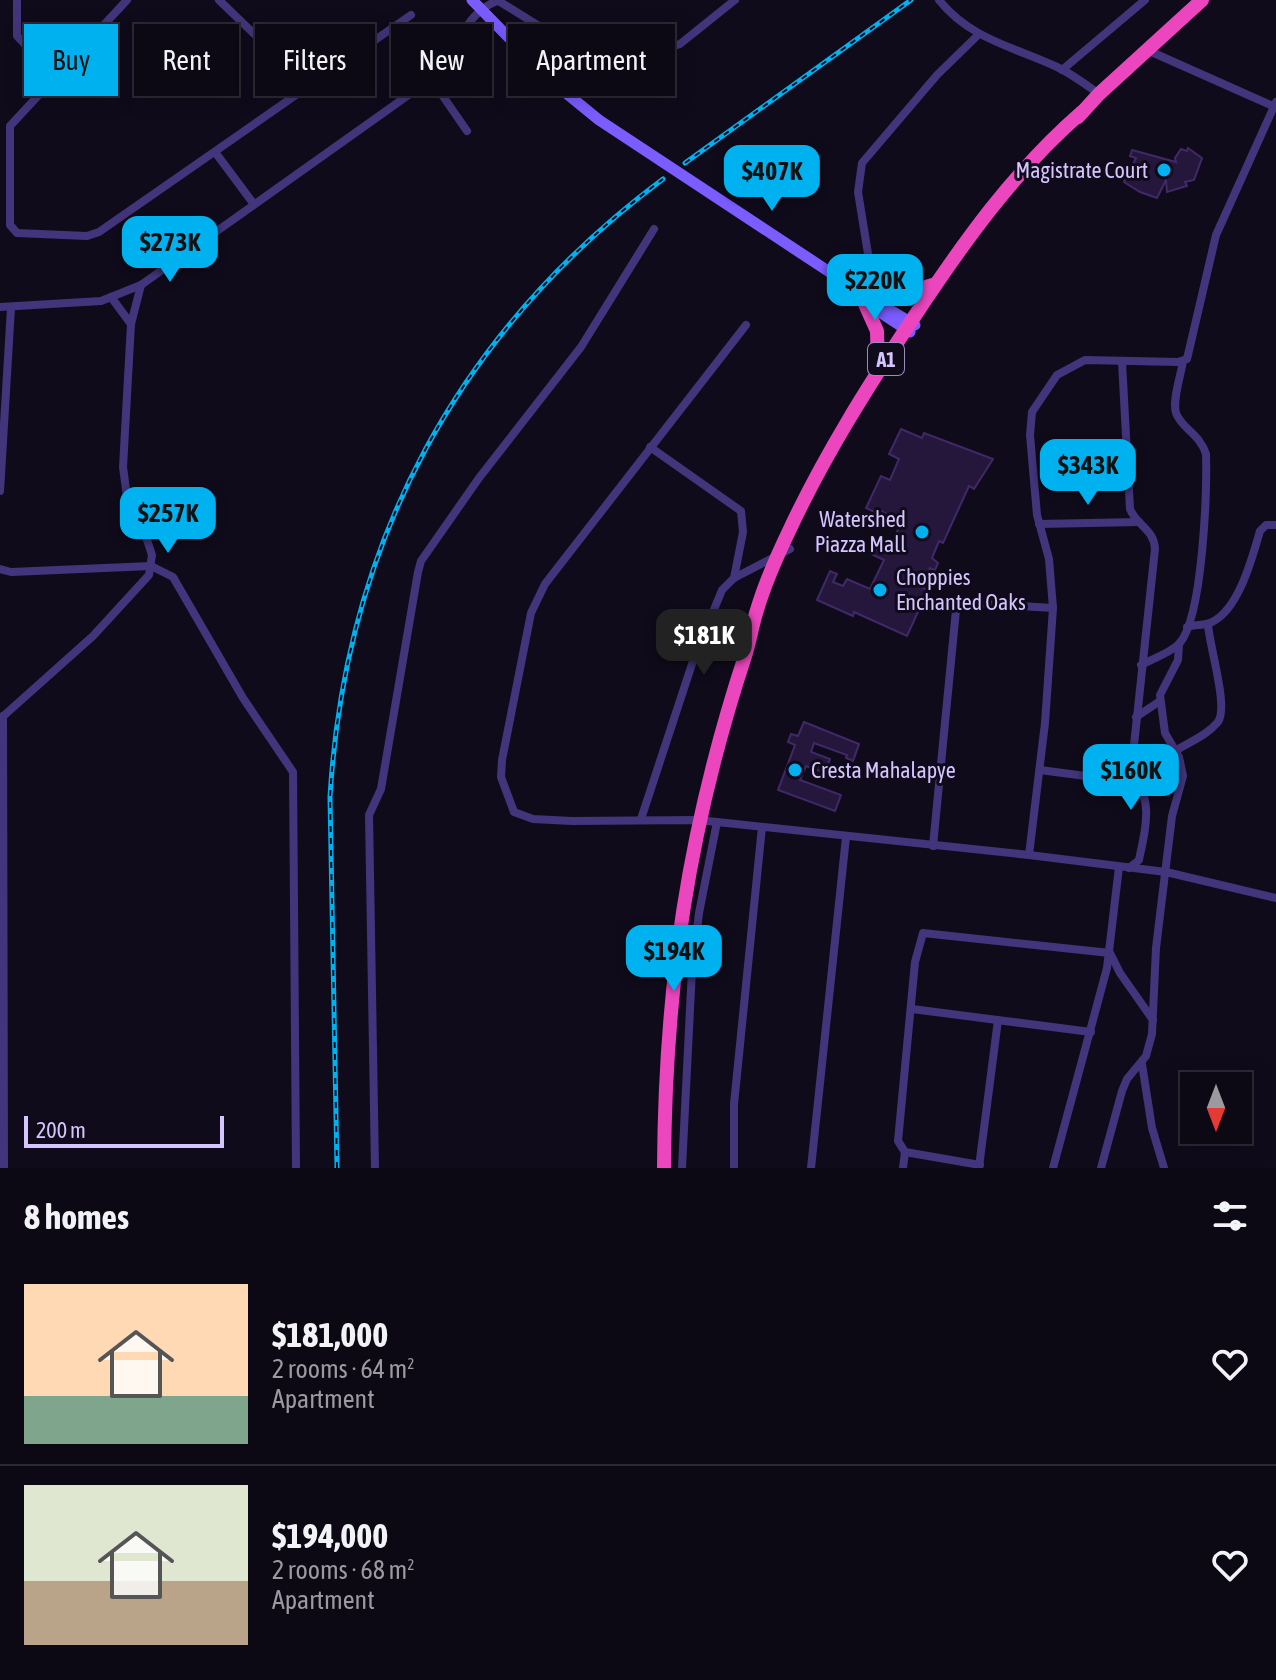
<!DOCTYPE html>
<meta charset="utf-8">
<style>
body{margin:0;font-family:"Asap Condensed",sans-serif;background:#1a1622;color:#f1f3f6;height:100vh;display:flex;flex-direction:column;font-size:30px;white-space:nowrap}
*{box-sizing:border-box;margin:0}
p{font-size:26px;color:#9a9aa0}
.icon{flex:none;width:44px;height:44px;fill:none;stroke:currentColor;stroke-width:2;stroke-linecap:round;stroke-linejoin:round}
.map{position:relative;height:1168px;overflow:hidden}
.sheet{display:flex;flex-direction:column;background:#0c0814;flex:1}
.sheet>*{flex:none}
.top-card{position:absolute;left:24px;top:24px;width:800px;height:72px;display:flex;gap:16px}
.needle{width:52px;rotate:180deg}
.fabs{position:absolute;left:1180px;top:1072px;display:grid;gap:16px}
.fabs a{display:grid;place-items:center;width:72px;height:72px;border-radius:0px;background:#0c0814;box-shadow:0 4px 20px #0003,0 0 0 2px #2c2934;font-size:40px}
.scale{position:absolute;left:24px;bottom:20px;width:200px;box-sizing:border-box;padding-left:8px;border:4px solid #d5c5ff;border-top:0;font-size:22px;line-height:28px;white-space:nowrap;color:#d5c5ff;-webkit-text-stroke:6px #100b1b;paint-order:stroke}
.price{position:absolute;translate:-50% -68px;padding:0 18px;border-radius:16px;background:#00b1f0;color:#111;font-size:26px;line-height:52px;filter:drop-shadow(0 2px 4px #0008)}
.price::after{content:'';position:absolute;left:50%;top:48px;width:24px;height:18px;margin-left:-12px;background:inherit;clip-path:polygon(0 0,100% 0,50% 100%)}
.price.active{background:#222;color:#fff}
ul{padding:0;list-style:none}
li{display:flex;align-items:center;gap:24px;height:200px;padding:0 24px}
li+li{border-top:2px solid #2c2934}
li span{display:grid;place-items:center;flex:none;width:224px;height:160px;border-radius:0px;color:#555}
li>.icon{margin-inline-start:auto}
span .icon{width:96px;height:96px;fill:#fffc;stroke-width:1}
li b{font-size:34px}
h2{display:flex;justify-content:space-between;align-items:center;height:96px;padding:0 24px;font-size:34px}
.pill{padding:0 28px;border-radius:0px;background:#0c0814;box-shadow:0 4px 20px #0003,0 0 0 2px #2c2934;font-size:28px;line-height:72px}
.pill.active{background:#00b1f0;color:#111}
.map>svg:first-child{display:block}
.building{fill:#25173c;stroke:#402869;stroke-width:2}
.lines{fill:none;stroke-linecap:round;stroke-linejoin:round}
.minor{stroke:#43357b;stroke-width:8}
.secondary{stroke:#7b5cff;stroke-width:11}
.trunk{stroke:#ec46be;stroke-width:14}
.rail-casing{stroke:#00b1f0;stroke-width:5}
.rail{stroke:#100b1b;stroke-width:2;stroke-dasharray:6;stroke-linecap:butt}
.poi-dot{fill:#00b1f0;stroke:#100b1b;stroke-width:3}
.labels{text-anchor:middle;dominant-baseline:central;stroke-width:6;stroke-linejoin:round;paint-order:stroke}
.shield{fill:#100b1b;stroke:#9a8dbb;stroke-width:2}
.shield-label{font-size:20px;font-weight:bold;fill:#d5c5ff}
.poi-label{font-size:22px;fill:#d5c5ff;stroke:#100b1b;text-anchor:end}
</style>
<div class="map">
<svg width="1276" height="1168" viewBox="0 0 1276 1168">
<rect width="100%" height="100%" fill="#100b1b"/>
<!-- building -->
<g class="building">
<path d="M 1188,148 L 1202,158 L 1194,180 L 1185,182 L 1187,186 L 1167,192 L 1166,180 L 1157,198 L 1140,192 L 1124,182 L 1136,158 L 1130,156 L 1132,150 L 1176,162 L 1175,158 L 1181,149 L 1187,151 Z"/>
<path d="M 901,429 L 922,438 L 924,433 L 993,459 L 974,489 L 969,486 L 943,543 L 939,541 L 932,558 L 938,563 L 935,570 L 930,568 L 921,587 L 928,590 L 907,636 L 854,612 L 853,616 L 817,600 L 830,571 L 837,574 L 833,582 L 843,586 L 847,579 L 870,589 L 884,560 L 871,554 L 873,548 L 887,554 L 901,523 L 880,510 L 879,514 L 866,508 L 881,476 L 890,480 L 899,459 L 889,454 Z"/>
<path d="M 804,722 L 859,744 L 853,761 L 846,758 L 847,755 L 814,743 L 811,752 L 830,759 L 825,773 L 806,766 L 800,780 L 841,795 L 835,811 L 778,790 L 795,745 L 788,742 L 791,734 L 798,736 Z"/>
</g>
<g class="lines">
<!-- minor -->
<g class="minor">
<path d="M 17,0 L 17,36 L 57,78"/>
<path d="M 127,0 L 10,126 L 10,225 L 17,233 L 87,236 L 99,232 L 411,15"/>
<path d="M 219,0 L 308,86"/>
<path d="M 497,0 L 555,36 L 585,30 L 651,47 L 668,48 L 680,44 L 735,0"/>
<path d="M 939,0 C 970,39 1014,47 1057,67 C 1072,74 1085,84 1099,94"/>
<path d="M 1147,50 L 1273,106"/>
<path d="M 1062,70 L 1145,0"/>
<path d="M 431,79 L 467,131"/>
<path d="M 215,152 L 253,203"/>
<path d="M 111,297 L 131,324"/>
<path d="M 866,297 L 869,260 L 858,192 L 862,163 L 937,75 L 978,35"/>
<path d="M 0,307 L 101,301 L 141,285 L 431,79 C 458,54 461,15 497,1"/>
<path d="M 746,325 L 545,584 L 531,613 L 502,760 L 501,777 L 514,812 L 533,819 L 572,821 L 698,820 L 1029,855 L 1166,872 L 1276,898"/>
<path d="M 650,447 L 741,511 L 743,532 L 734,578"/>
<path d="M 0,491 L 11,308"/>
<path d="M 1039,524 L 1139,522"/>
<path d="M 0,569 L 11,572 L 151,566 L 173,577 L 243,698 L 293,772 L 296,1168"/>
<path d="M 1187,627 C 1195,624 1205,626 1212,622 C 1239,609 1252,558 1260,531 L 1266,525 L 1276,525"/>
<path d="M 1141,665 C 1152,659 1170,653 1179,644 C 1203,618 1207,491 1206,454 C 1200,434 1181,428 1176,413 C 1172,400 1181,375 1183,361"/>
<path d="M 3,716 L 4,1168"/>
<path d="M 1136,717 L 1160,701"/>
<path d="M 0,719 L 93,636 L 149,575 L 152,555 L 144,531 L 127,497 L 123,467 L 131,324 L 141,285"/>
<path d="M 1175,751 C 1189,742 1206,736 1217,723 C 1230,710 1209,646 1208,624"/>
<path d="M 1040,770 L 1116,780 L 1124,778 L 1132,764 L 1155,549 C 1154,529 1137,526 1130,509 L 1122,362"/>
<path d="M 641,819 L 693,661 L 722,590 L 734,578 L 790,549"/>
<path d="M 933,846 L 956,610 L 961,605 L 970,603 L 1053,608"/>
<path d="M 1029,855 L 1045,723 L 1053,608 L 1049,559 L 1037,515 L 1030,435 L 1032,412 L 1057,375 L 1085,360 L 1178,362 L 1187,359 L 1216,235 L 1276,102"/>
<path d="M 1129,868 L 1139,860 C 1148,817 1151,806 1133,765"/>
<path d="M 912,1009 L 1091,1032"/>
<path d="M 1142,1064 L 1152,1128 L 1164,1168"/>
<path d="M 980,1165 L 905,1152 L 898,1141 L 915,962 L 923,933 L 1110,953 L 1120,973 L 1153,1020"/>
<path d="M 979,1167 L 998,1020"/>
<path d="M 375,1168 L 369,815 L 381,789 L 418,572 L 421,561 L 479,478 L 581,347 L 654,229"/>
<path d="M 682,1168 L 692,970 L 699,913 L 717,822"/>
<path d="M 734,1168 L 734,1104 L 762,827"/>
<path d="M 811,1168 L 846,837"/>
<path d="M 903,1168 L 905,1152"/>
<path d="M 1053,1168 L 1107,968 L 1119,867"/>
<path d="M 1101,1168 L 1122,1091 L 1127,1079 L 1146,1056 L 1152,1034 L 1156,948 L 1172,816 L 1183,776 L 1179,757 L 1165,733 L 1160,695 L 1178,660 L 1179,644"/>
</g>
<!-- secondary -->
<g class="secondary">
<path d="M 472,0 L 550,80 L 599,120 L 834,275 L 864,302 L 910,332"/>
<path d="M 880,304 L 915,325"/>
</g>
<!-- trunk -->
<g class="trunk">
<path d="M 1078,117 L 1099,94 L 1202,0"/>
<path d="M 871,299 L 902,294 L 936,284"/>
<path d="M 864,302 L 877,331 L 878,368"/>
<path d="M 664,1168 C 665,986 688,830 745,656 C 750,641 752,625 757,610 C 765,583 777,556 789,531 C 824,456 868,386 914,317 C 963,243 1014,171 1082,112"/>
</g>
<!-- rail casing -->
<g class="rail-casing">
<g id="rail">
<path d="M 685,163 L 911,0"/>
<path d="M 337,1168 L 330,797 C 345,542 458,332 663,179"/>
</g>
</g>
<!-- rail -->
<use href="#rail" class="rail"/>
</g>
<!-- markers -->
<g class="poi-dot">
<circle cx="1164" cy="170" r="8"/>
<circle cx="922" cy="532" r="8"/>
<circle cx="880" cy="590" r="8"/>
<circle cx="795" cy="770" r="8"/>
</g>
<g class="labels">
<!-- shield labels -->
<rect class="shield" x="868" y="343" width="36" height="32" rx="6"/>
<g class="shield-label">
<text x="886" y="359">A1</text>
</g>
<!-- poi labels -->
<g class="poi-label">
<text x="1148" y="170">Magistrate Court</text>
<text x="906" y="519">Watershed<tspan x="906" dy="25">Piazza Mall</tspan></text>
<text x="896" y="577" text-anchor="start">Choppies<tspan x="896" dy="25">Enchanted Oaks</tspan></text>
<text x="811" y="770" text-anchor="start">Cresta Mahalapye</text>
</g>
</g>
</svg>
<div class="fabs">
<a><svg class="needle" viewBox="-14 -14 28 28"><path d="M0-13l5 13h-10z" fill="#e53935"/><path d="M0 13l5-13h-10z" fill="#9a9aa0"/></svg></a>
</div>
<div class="scale">200 m</div>
<b class="price" style="left:772px;top:213px">$407K</b>
<b class="price" style="left:170px;top:284px">$273K</b>
<b class="price" style="left:875px;top:322px">$220K</b>
<b class="price" style="left:1088px;top:507px">$343K</b>
<b class="price" style="left:168px;top:555px">$257K</b>
<b class="price active" style="left:704px;top:677px">$181K</b>
<b class="price" style="left:1131px;top:812px">$160K</b>
<b class="price" style="left:674px;top:993px">$194K</b>
<div class="top-card">
<a class="pill active">Buy</a>
<a class="pill">Rent</a>
<a class="pill">Filters</a>
<a class="pill">New</a>
<a class="pill">Apartment</a>
</div>
</div>
<section class="sheet">
<h2>8 homes<svg class="icon" aria-label="filters" viewBox="0 0 24 24"><path d="M4 7h16M4 17h16"/><circle cx="9" cy="7" r="2"/><circle cx="15" cy="17" r="2"/></svg></h2>
<ul>
<li><span style="background:linear-gradient(#ffd9b3 70%,#7fa58c 0)"><svg class="icon" aria-label="home" viewBox="0 0 24 24"><path d="M3 11l9-7 9 7M6 9v11h12V9"/></svg></span><div><b>$181,000</b><p>2 rooms · 64 m²</p><p>Apartment</p></div><svg class="icon" aria-label="heart" viewBox="0 0 24 24"><path d="M12 20l-8-8c-3-5 5-10 8-4 3-6 11-1 8 4z"/></svg></li>
<li><span style="background:linear-gradient(#dfe7d0 60%,#b9a48a 0)"><svg class="icon" aria-label="home" viewBox="0 0 24 24"><path d="M3 11l9-7 9 7M6 9v11h12V9"/></svg></span><div><b>$194,000</b><p>2 rooms · 68 m²</p><p>Apartment</p></div><svg class="icon" aria-label="heart" viewBox="0 0 24 24"><path d="M12 20l-8-8c-3-5 5-10 8-4 3-6 11-1 8 4z"/></svg></li>
</ul>
</section>
